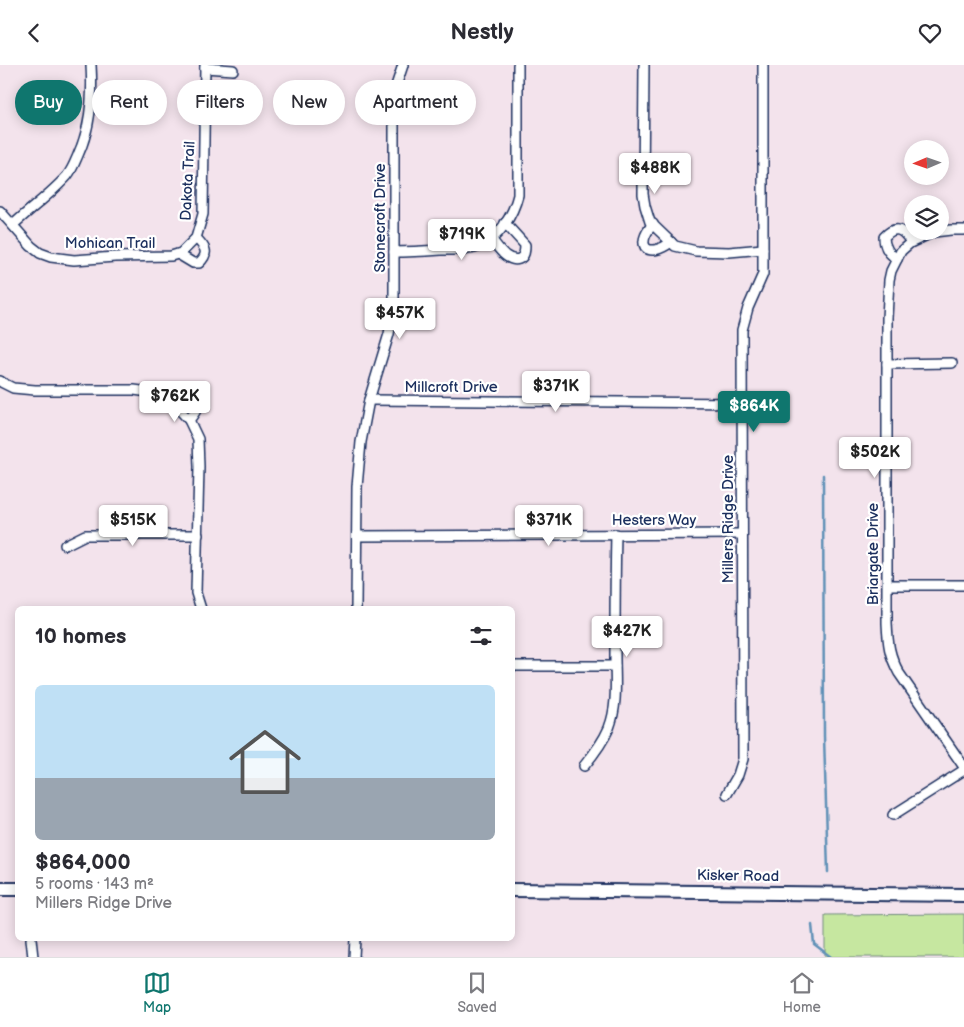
<!DOCTYPE html>
<meta charset="utf-8">
<style>
body{margin:0;font-family:"Balsamiq Sans",sans-serif;background:#f7f7f7;color:#2b2b33;height:100vh;display:flex;flex-direction:column;font-size:19px;white-space:nowrap}
*{box-sizing:border-box;margin:0}
p{font-size:16px;color:#7c7c81}
.icon{flex:none;width:28px;height:28px;fill:none;stroke:currentColor;stroke-width:2;stroke-linecap:round;stroke-linejoin:round}
.map{position:relative;flex:1;overflow:hidden}
.side{position:absolute;left:15px;top:541px;width:500px;height:335px;display:flex;flex-direction:column;background:#fff;border-radius:8px;box-shadow:0 2px 12px #0003}
.side>*{flex:none}
.top-card{position:absolute;left:15px;top:15px;width:500px;height:45px;display:flex;gap:10px}
.needle{width:32px;rotate:268deg}
.fabs{position:absolute;left:904px;top:75px;display:grid;gap:10px}
.fabs a{display:grid;place-items:center;width:45px;height:45px;border-radius:50%;background:#fff;box-shadow:0 2px 12px #0003;font-size:25px}
.price{position:absolute;translate:-50% -42px;padding:0 11px;border-radius:5px;background:#fff;color:#222;font-size:16px;line-height:32px;filter:drop-shadow(0 1px 2px #0008)}
.price::after{content:'';position:absolute;left:50%;top:30px;width:15px;height:11px;margin-left:-8px;background:inherit;clip-path:polygon(0 0,100% 0,50% 100%)}
.price.selected{background:#0f766e;color:#fff}
ul{padding:0;list-style:none}
li{display:grid;align-content:center;gap:10px;height:265px;padding:0 20px}
li+li{border-top:1px solid #e1e1e2}
li span{display:grid;place-items:center;height:155px;border-radius:8px;color:#555}
li>.icon{margin-inline-start:auto}
span .icon{width:90px;height:90px;fill:#fffc;stroke-width:1}
li b{font-size:21px}
h2{display:flex;justify-content:space-between;align-items:center;height:60px;padding:0 20px;font-size:21px}
.pill{padding:0 18px;border-radius:22px;background:#fff;box-shadow:0 2px 12px #0003;font-size:18px;line-height:45px}
.pill.selected{background:#0f766e;color:#fff}
header{display:flex;justify-content:space-between;align-items:center;height:65px;padding:0 20px;background:#fff;font-size:22px;font-weight:700}
.dock{display:flex;justify-content:space-around;align-items:center;height:70px;border-top:1px solid #e1e1e2;background:#fff;font-size:14px;color:#7c7c81}
.dock a{display:grid;justify-items:center;gap:2px}
.dock .selected{color:#0f766e}
.map>svg:first-child{display:block}
.green{fill:#c6e7a0;stroke:#708b7f}
.lines{fill:none;stroke-linecap:round;stroke-linejoin:round}
.stream{stroke:#6191b7;stroke-width:2.5}
.street-casing{stroke:#1b2f5e;stroke-width:12}
.secondary-casing{stroke:#1b2f5e;stroke-width:16}
.street{stroke:#fff;stroke-width:9}
.secondary{stroke:#fff;stroke-width:12}
.labels{text-anchor:middle;dominant-baseline:central;stroke-width:4.5;stroke-linejoin:round;paint-order:stroke}
.street-label{font-size:15px;fill:#1b2f5e;stroke:#fff}
</style>
<header><svg class="icon" aria-label="back" viewBox="0 0 24 24"><path d="M15 5l-7 7 7 7"/></svg>Nestly<svg class="icon" aria-label="heart" viewBox="0 0 24 24"><path d="M12 20l-8-8c-3-5 5-10 8-4 3-6 11-1 8 4z"/></svg></header>
<div class="map">
<svg width="964" height="892" viewBox="0 0 964 892">
<rect width="100%" height="100%" fill="#f3e3ec"/>
<filter id="ink" filterUnits="userSpaceOnUse"><feTurbulence type="fractalNoise" baseFrequency=".02" numOctaves="2"/><feDisplacementMap in="SourceGraphic" scale="10" xChannelSelector="R" yChannelSelector="G"/><feConvolveMatrix kernelMatrix="1 2 1 2 8 2 1 2 1" color-interpolation-filters="sRGB"/></filter>
<g filter="url(#ink)">
<!-- green -->
<path class="green" d="M 964,849 L 964,892 L 825,892 L 825,850 Z"/>
<g class="lines">
<!-- stream -->
<g class="stream">
<path d="M 823,410 L 824,671 L 828,807"/>
<path d="M 812,860 L 814,879 L 831,892"/>
</g>
<!-- street casing -->
<g class="street-casing">
<g id="street">
<path d="M 644,0 L 643,129 L 645,141 L 650,157 L 675,181 L 696,186 L 729,187 L 763,184"/>
<path d="M 205,3 L 233,5"/>
<path d="M 0,146 L 31,181 L 40,188 L 51,192 L 74,195 L 115,192 L 171,191 L 181,188 L 196,173 L 203,149 L 205,0"/>
<path d="M 653,159 C 633,182 649,194 671,177"/>
<path d="M 13,160 C 31,143 51,129 67,111 C 72,105 75,97 78,90 C 91,62 93,31 91,0"/>
<path d="M 964,165 L 951,165 L 934,167 L 910,178 L 901,186 L 891,206 L 889,215 L 887,253 L 887,558 C 888,579 889,590 899,608 L 964,702"/>
<path d="M 491,174 C 498,182 507,198 519,194 C 525,192 525,185 525,180 L 505,158"/>
<path d="M 394,187 C 410,187 426,186 441,185 C 454,185 468,186 480,181 C 500,172 513,150 518,130 L 518,0"/>
<path d="M 178,189 L 193,198 L 199,198 C 210,188 205,182 196,173"/>
<path d="M 897,194 C 889,189 884,182 884,172 C 896,159 903,165 911,177"/>
<path d="M 887,299 L 952,298"/>
<path d="M 0,316 L 3,318 L 13,323 L 35,325 L 134,325 L 156,328 L 172,337 L 189,355 L 198,374 L 199,402 L 196,528 L 201,544"/>
<path d="M 166,334 C 175,329 183,325 193,327 C 202,337 197,346 189,355"/>
<path d="M 369,335 L 743,338"/>
<path d="M 357,471 L 742,469"/>
<path d="M 65,480 L 85,470 L 198,470"/>
<path d="M 888,520 L 964,520"/>
<path d="M 356,544 L 357,422 L 361,377 L 369,335 L 389,269 L 394,240 L 394,46 L 396,21 L 403,0"/>
<path d="M 512,601 L 615,601"/>
<path d="M 584,701 C 594,689 603,677 609,663 C 618,640 615,615 615,591 C 615,551 615,510 616,469"/>
<path d="M 727,729 L 738,710 L 743,694 L 742,265 L 748,243 L 763,209 L 763,0"/>
<path d="M 893,750 L 964,705"/>
<path d="M 31,874 L 33,892"/>
<path d="M 354,892 L 355,874"/>
</g>
</g>
<!-- secondary casing -->
<g class="secondary-casing">
<g id="secondary">
<path d="M 0,824 L 18,824"/>
<path d="M 512,825 L 964,830"/>
</g>
</g>
<!-- street -->
<use href="#street" class="street"/>
<!-- secondary -->
<use href="#secondary" class="secondary"/>
</g>
</g>
<g class="labels">
<!-- street labels -->
<g class="street-label">
<text transform="translate(188 116) rotate(-87)">Dakota Trail</text>
<text transform="translate(380 153) rotate(-90)">Stonecroft Drive</text>
<text x="110" y="178">Mohican Trail</text>
<text x="451" y="322">Millcroft Drive</text>
<text transform="translate(728 454) rotate(-90)">Millers Ridge Drive</text>
<text x="654" y="455">Hesters Way</text>
<text transform="translate(873 489) rotate(-90)">Briargate Drive</text>
<text transform="translate(738 811) rotate(1)">Kisker Road</text>
</g>
</g>
</svg>
<div class="fabs">
<a><svg class="needle" viewBox="-14 -14 28 28"><path d="M0-13l5 13h-10z" fill="#e53935"/><path d="M0 13l5-13h-10z" fill="#7c7c81"/></svg></a>
<a><svg class="icon" aria-label="layers" viewBox="0 0 24 24"><path d="M12 4l9 5-9 5-9-5zM3 14l9 5 9-5"/></svg></a>
</div>
<b class="price" style="left:655px;top:130px">$488K</b>
<b class="price" style="left:462px;top:196px">$719K</b>
<b class="price" style="left:400px;top:275px">$457K</b>
<b class="price" style="left:556px;top:348px">$371K</b>
<b class="price" style="left:175px;top:358px">$762K</b>
<b class="price selected" style="left:754px;top:368px">$864K</b>
<b class="price" style="left:875px;top:414px">$502K</b>
<b class="price" style="left:133px;top:482px">$515K</b>
<b class="price" style="left:549px;top:482px">$371K</b>
<b class="price" style="left:627px;top:593px">$427K</b>
<div class="top-card">
<a class="pill selected">Buy</a>
<a class="pill">Rent</a>
<a class="pill">Filters</a>
<a class="pill">New</a>
<a class="pill">Apartment</a>
</div>
<section class="side">
<h2>10 homes<svg class="icon" aria-label="filters" viewBox="0 0 24 24"><path d="M4 7h16M4 17h16"/><circle cx="9" cy="7" r="2"/><circle cx="15" cy="17" r="2"/></svg></h2>
<ul>
<li><span style="background:linear-gradient(#bfe0f5 60%,#9aa5b1 0)"><svg class="icon" aria-label="home" viewBox="0 0 24 24"><path d="M3 11l9-7 9 7M6 9v11h12V9"/></svg></span><div><b>$864,000</b><p>5 rooms · 143 m²</p><p>Millers Ridge Drive</p></div></li>
</ul>
</section>
</div>
<nav class="dock">
<a class="selected"><svg class="icon" aria-label="map" viewBox="0 0 24 24"><path d="M3 6l6-2 6 2 6-2v14l-6 2-6-2-6 2zM9 4v14M15 6v14"/></svg>Map</a>
<a><svg class="icon" aria-label="saved" viewBox="0 0 24 24"><path d="M7 4h10v16l-5-4-5 4z"/></svg>Saved</a>
<a><svg class="icon" aria-label="home" viewBox="0 0 24 24"><path d="M3 11l9-7 9 7M6 9v11h12V9"/></svg>Home</a>
</nav>
